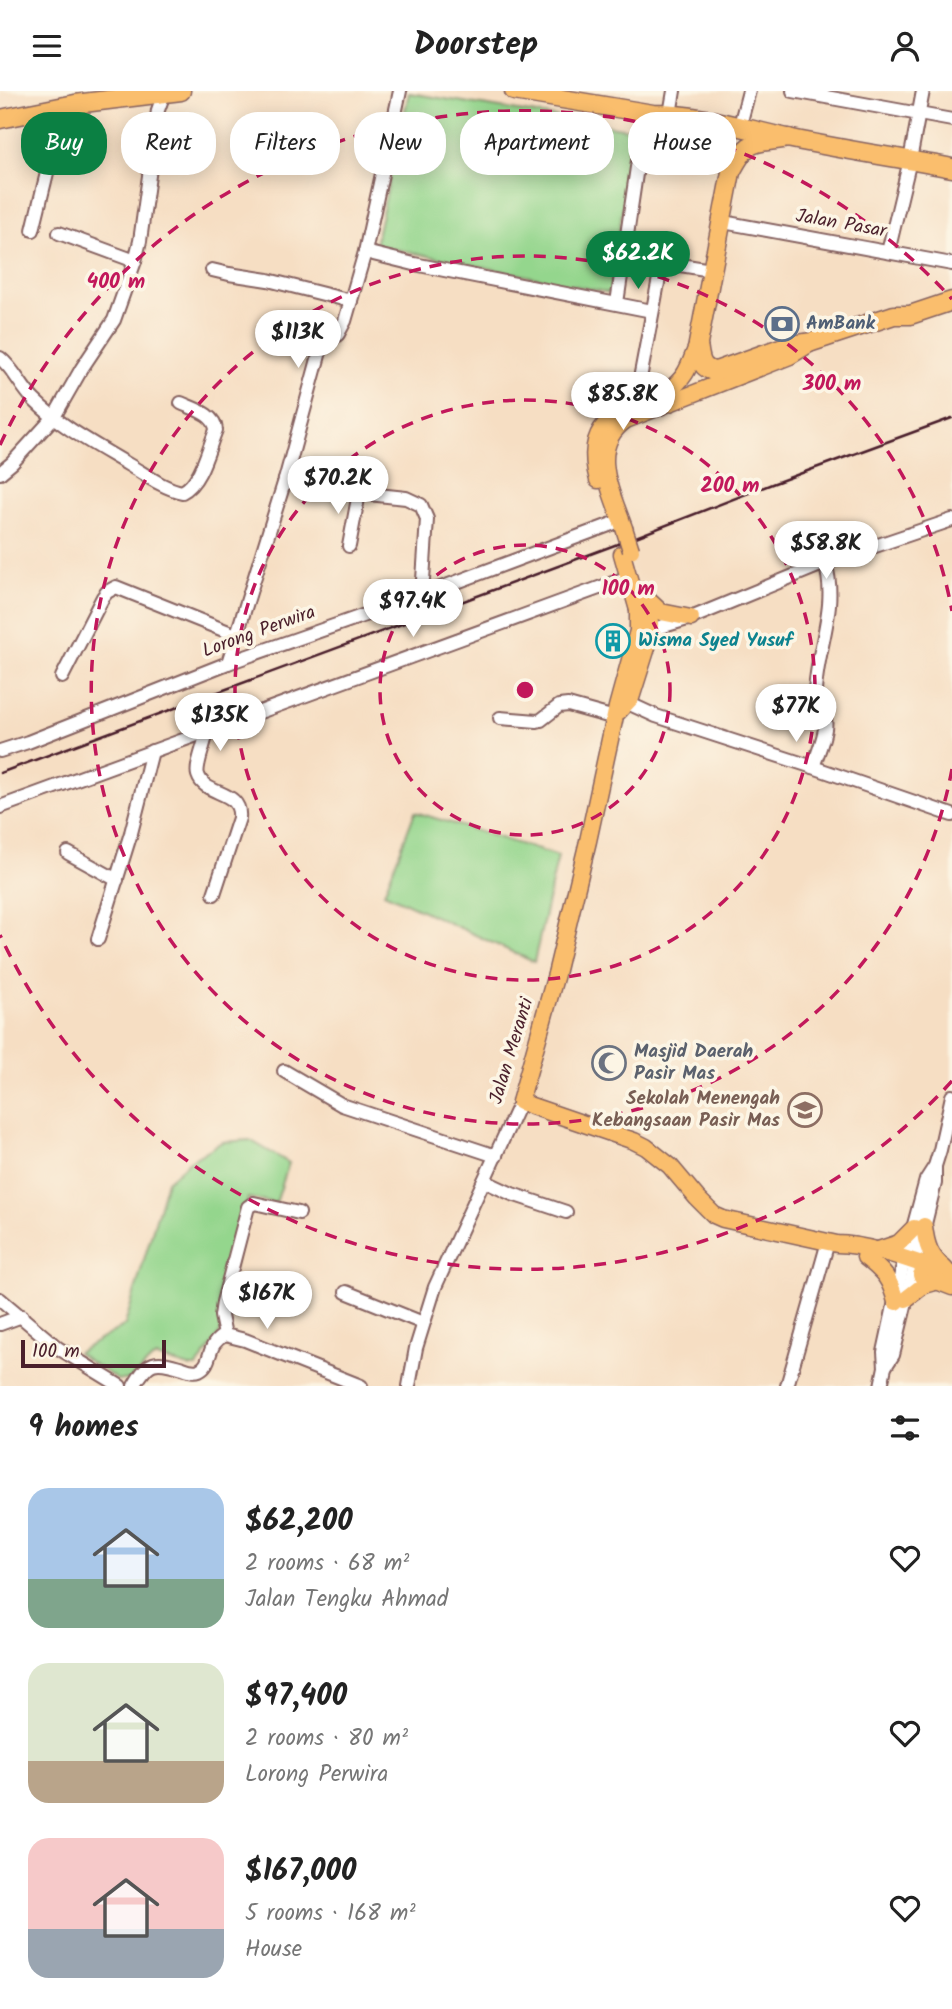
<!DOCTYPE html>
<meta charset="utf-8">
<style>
body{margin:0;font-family:Kalam,sans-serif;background:#f2f2f2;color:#222;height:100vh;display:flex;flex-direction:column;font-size:26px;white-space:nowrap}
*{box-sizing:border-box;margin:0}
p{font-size:23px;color:#767676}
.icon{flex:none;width:38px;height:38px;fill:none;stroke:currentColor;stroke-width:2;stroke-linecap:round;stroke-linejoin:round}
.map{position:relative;height:1295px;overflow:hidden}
.panel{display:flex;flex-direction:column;background:#fff;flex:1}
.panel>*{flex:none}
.hud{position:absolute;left:21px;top:21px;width:910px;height:63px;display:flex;gap:14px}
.scale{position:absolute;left:21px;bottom:18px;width:145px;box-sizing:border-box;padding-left:7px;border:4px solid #4a1f2b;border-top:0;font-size:19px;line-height:24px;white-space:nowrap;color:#4a1f2b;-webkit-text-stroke:5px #fcf5e5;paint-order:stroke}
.price{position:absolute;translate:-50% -60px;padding:0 16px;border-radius:24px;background:#fff;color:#222;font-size:23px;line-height:46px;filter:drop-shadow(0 2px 4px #0008)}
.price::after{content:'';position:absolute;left:50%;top:42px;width:21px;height:16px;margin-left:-10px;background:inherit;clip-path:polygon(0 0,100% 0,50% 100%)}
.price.current{background:#0b8043;color:#fff}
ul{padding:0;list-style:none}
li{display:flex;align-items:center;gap:21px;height:175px;padding:0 28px}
li span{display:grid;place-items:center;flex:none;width:196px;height:140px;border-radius:21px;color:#555}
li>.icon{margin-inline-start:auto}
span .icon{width:84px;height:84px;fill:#fffc;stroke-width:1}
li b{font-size:30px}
h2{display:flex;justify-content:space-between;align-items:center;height:84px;padding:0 28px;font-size:30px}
.chip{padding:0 24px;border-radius:28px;background:#fff;box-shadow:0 4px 18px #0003;font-size:24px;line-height:63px}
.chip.current{background:#0b8043;color:#fff}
header{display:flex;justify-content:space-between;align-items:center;height:91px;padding:0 28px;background:#fff;font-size:32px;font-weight:700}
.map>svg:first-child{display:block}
.green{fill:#94d68d;stroke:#6f7a5c;stroke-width:2}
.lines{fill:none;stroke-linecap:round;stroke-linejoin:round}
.minor-casing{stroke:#866260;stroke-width:16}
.major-casing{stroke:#866260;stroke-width:19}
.highway-casing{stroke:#866260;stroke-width:21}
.minor{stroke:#fff;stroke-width:12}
.major{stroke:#fabe6d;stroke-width:16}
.highway{stroke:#fabe6d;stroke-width:18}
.rail{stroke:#4a1f2b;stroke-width:2.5}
.major-bridge-casing{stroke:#866260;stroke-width:19;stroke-linecap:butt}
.major-bridge{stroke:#fabe6d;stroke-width:16}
.ring{fill:none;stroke:#c2185b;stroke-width:3.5;stroke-dasharray:12 9}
.labels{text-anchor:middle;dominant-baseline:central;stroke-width:7;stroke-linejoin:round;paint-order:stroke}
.street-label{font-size:19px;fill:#4a1f2b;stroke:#fcf5e5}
.service-label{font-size:19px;font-weight:bold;fill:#4e5e75;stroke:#fcf5e5;text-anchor:start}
.culture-label{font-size:19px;font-weight:bold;fill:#0d838f;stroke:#fcf5e5;text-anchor:start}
.worship-label{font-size:19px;font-weight:bold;fill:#5b616d;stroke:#fcf5e5;text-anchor:start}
.education-label{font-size:19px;font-weight:bold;fill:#785e54;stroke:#fcf5e5;text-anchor:end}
.centre{fill:#c2185b;stroke:#fcf5e5;stroke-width:3.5}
.ring-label{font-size:21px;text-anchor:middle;font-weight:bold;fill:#c2185b;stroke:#fcf5e5;stroke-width:7;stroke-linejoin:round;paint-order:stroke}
</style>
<header><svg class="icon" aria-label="menu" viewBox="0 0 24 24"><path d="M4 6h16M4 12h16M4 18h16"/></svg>Doorstep<svg class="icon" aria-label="person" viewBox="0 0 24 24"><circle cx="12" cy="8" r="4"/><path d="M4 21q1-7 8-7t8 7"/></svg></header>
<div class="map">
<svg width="952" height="1295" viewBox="0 0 952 1295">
<rect width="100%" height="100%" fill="#fcf5e5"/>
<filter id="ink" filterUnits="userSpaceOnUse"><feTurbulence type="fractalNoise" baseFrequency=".0143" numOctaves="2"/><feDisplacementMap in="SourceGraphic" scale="14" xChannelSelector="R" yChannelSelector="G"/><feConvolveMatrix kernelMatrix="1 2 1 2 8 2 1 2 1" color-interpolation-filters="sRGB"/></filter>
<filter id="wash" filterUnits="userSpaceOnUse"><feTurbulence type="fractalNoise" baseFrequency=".00686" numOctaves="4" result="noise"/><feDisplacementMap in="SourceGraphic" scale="28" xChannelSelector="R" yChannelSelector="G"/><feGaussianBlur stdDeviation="1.57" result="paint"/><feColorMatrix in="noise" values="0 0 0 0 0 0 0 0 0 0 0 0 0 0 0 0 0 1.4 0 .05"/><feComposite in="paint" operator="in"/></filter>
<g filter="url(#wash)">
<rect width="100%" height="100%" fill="#f6dec3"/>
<!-- green -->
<g class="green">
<path d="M 409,2 L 634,39 L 610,202 L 375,154 Z"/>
<path d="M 415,721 L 558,765 L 534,871 L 384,802 Z"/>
<path d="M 250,1049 L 289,1072 L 276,1112 L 248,1107 L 220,1242 L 197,1276 L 189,1276 L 157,1266 L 152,1268 L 130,1289 L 118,1289 L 77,1262 L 125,1234 L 167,1090 L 190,1070 L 222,1051 Z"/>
</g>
</g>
<g filter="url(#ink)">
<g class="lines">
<!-- minor casing -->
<g class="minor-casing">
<g id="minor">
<path d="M 793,0 L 952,29"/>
<path d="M 670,23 L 674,0"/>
<path d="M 740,34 L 749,0"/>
<path d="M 723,131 L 952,173"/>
<path d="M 33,139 L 55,49 L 53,17"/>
<path d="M 59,142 L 135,170"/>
<path d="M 365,161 L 414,173 L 652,220"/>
<path d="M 888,161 L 910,69 L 923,0"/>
<path d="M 624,162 L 662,171 L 711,179"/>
<path d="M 212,179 L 229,183 L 268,189 L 351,210"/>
<path d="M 617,212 L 645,22"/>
<path d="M 0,267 C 14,278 21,296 34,309 C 61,336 96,354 129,374 C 146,384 163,397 182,401 C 201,392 208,358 216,339 C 215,323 194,318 181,312"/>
<path d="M 635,314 L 662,171"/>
<path d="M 0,382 L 12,372 L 54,326 L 82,277 L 114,229 L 135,170 L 140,150 L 158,19 L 165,0"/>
<path d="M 285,389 L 359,402 L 406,407 L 421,414 L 427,428 L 422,504"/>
<path d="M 349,455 L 359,402"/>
<path d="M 643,541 L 691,527 L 825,472 L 952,429"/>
<path d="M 228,572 L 285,389 L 321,257 L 338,243 L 345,230 L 365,161 L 400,0"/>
<path d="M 62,586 L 103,506 L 107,501 L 116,496 L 236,544"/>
<path d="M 619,608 L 656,625 L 813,676 L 952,724"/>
<path d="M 500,627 L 537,630 L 541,629 L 559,615 L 568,614 L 615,627"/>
<path d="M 207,639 C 206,651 195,675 198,684 C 205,706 242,698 239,727 L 214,803"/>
<path d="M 0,660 L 28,651 L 228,572 L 422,504 L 612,433"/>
<path d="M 813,676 C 817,664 828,639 825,628 C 823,618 817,612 815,602 C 816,559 839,515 825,472"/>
<path d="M 0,716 L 629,486"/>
<path d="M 68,762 L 117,789"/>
<path d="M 98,848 L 131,742 L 152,660"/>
<path d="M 284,980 L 342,1014 L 496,1065"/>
<path d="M 484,1090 L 512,1103 L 566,1121"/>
<path d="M 346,1201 L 423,1232"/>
<path d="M 0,1208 L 58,1257 L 120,1295"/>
<path d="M 0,1233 L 22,1225"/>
<path d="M 225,1244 L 221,1225 L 223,1211 L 248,1116 L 254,1112 L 299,1122"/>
<path d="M 885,1276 L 884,1261 L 902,1178 L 926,1089 L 935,1075 L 940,1059 L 952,1005"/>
<path d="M 134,1295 C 149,1269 154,1268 183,1277 C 188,1279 194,1281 199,1279 C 214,1272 205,1253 225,1244 L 245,1249 L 361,1295"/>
<path d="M 409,1295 L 416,1257 L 435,1196 L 520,1011"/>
<path d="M 787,1295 L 828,1151"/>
<path d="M 881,1295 L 885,1276 L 893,1264 L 935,1092 L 935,1076"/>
</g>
</g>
<!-- major casing -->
<g class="major-casing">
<g id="major">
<path d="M 598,389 C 581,328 623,319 669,299 C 688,285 689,274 698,253"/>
<path d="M 624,437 C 612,402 587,356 626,329 L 790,265 L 811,252"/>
<path d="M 622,463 L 638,519 L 638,540 L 617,616 L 588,750 L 556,883 L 520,1011 L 634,1050 L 646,1056 L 670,1075 L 697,1107 L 714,1124 L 723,1128 L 837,1153 C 870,1153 920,1173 952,1183"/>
<path d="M 646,507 L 661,521 L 691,527"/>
<path d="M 618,621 L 631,607 L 649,550 L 650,532 L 649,519 L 643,499"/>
<path d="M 924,1135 C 926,1154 930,1166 945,1178"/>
<path d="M 878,1159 L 899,1152 L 914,1137"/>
<path d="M 865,1166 C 884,1181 890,1187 896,1211"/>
<path d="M 921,1184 L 952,1196"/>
<path d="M 906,1208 L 924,1194 L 938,1190"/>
</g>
</g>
<!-- highway casing -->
<g class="highway-casing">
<g id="highway">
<path d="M 514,0 L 653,23 C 703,23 744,38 792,48 C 845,59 899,67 952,77"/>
<path d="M 0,28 L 75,13 L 181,0"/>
<path d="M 683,34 C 698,38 719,42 727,58 C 730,64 730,74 731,81"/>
<path d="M 789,47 C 753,54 750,45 731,81 L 698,253 C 700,266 700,279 716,280 L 786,255 L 812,251 L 894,224 L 910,224 L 952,210"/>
</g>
</g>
<!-- minor -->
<use href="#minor" class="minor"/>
<!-- major -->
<use href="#major" class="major"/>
<!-- highway -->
<use href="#highway" class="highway"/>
<!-- rail -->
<path class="rail" d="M 0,682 L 623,451 L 772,393 L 952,327"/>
<!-- major-bridge casing -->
<g class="major-bridge-casing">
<path id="major-bridge" d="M 624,437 L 631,459"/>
</g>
<!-- major-bridge -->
<use href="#major-bridge" class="major-bridge"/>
</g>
</g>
<!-- distance rings -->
<g class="ring">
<circle cx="525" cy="599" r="145"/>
<circle cx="525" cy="599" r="290"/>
<path d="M952 678A434 434 0 1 1 952 520"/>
<path d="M952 990A579 579 0 0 1 0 844M0 354A579 579 0 0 1 952 208"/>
</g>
<!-- icons -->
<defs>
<g id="bank-ring" transform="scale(1.75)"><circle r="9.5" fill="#fcf5e5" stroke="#5c6f8a" stroke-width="1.5"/><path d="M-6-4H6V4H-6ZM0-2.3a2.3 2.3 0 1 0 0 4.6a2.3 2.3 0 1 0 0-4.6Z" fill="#5c6f8a"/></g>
<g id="building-ring" transform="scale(1.75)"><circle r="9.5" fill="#fcf5e5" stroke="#0f9aa8" stroke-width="1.5"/><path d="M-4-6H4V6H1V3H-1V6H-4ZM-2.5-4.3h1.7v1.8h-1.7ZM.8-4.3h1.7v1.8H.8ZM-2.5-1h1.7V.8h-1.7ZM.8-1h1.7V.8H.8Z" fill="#0f9aa8"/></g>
<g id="mosque-ring" transform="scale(1.75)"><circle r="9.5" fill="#fcf5e5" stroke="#6b7280" stroke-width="1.5"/><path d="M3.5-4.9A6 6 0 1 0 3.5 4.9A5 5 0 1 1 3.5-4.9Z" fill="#6b7280"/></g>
<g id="school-ring" transform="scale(1.75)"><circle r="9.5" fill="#fcf5e5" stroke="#8d6e63" stroke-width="1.5"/><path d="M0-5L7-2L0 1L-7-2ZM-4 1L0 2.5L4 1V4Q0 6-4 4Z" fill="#8d6e63"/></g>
</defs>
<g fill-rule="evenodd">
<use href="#bank-ring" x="782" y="233"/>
<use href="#building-ring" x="613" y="550"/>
<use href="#mosque-ring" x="609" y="972"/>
<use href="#school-ring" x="805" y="1019"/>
</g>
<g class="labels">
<!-- street labels -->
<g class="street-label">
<text transform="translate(841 133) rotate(10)">Jalan Pasar</text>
<text transform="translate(259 541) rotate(-20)">Lorong Perwira</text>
<text transform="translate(512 960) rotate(-73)">Jalan Meranti</text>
</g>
<!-- service labels -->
<g class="service-label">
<text x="806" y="233">AmBank</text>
</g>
<!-- culture labels -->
<g class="culture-label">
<text x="638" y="550">Wisma Syed Yusuf</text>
</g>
<!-- worship labels -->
<g class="worship-label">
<text x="634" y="961">Masjid Daerah<tspan x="634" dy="22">Pasir Mas</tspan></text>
</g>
<!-- education labels -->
<g class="education-label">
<text x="780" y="1008">Sekolah Menengah<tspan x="780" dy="22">Kebangsaan Pasir Mas</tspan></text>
</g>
</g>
<circle cx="525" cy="599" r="10" class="centre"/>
<g class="ring-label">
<text x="116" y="197">400 m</text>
<text x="832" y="299">300 m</text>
<text x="730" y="401">200 m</text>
<text x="628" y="504">100 m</text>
</g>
</svg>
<div class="scale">100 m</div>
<b class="price current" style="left:638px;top:200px">$62.2K</b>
<b class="price" style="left:298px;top:279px">$113K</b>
<b class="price" style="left:623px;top:341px">$85.8K</b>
<b class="price" style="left:338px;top:425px">$70.2K</b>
<b class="price" style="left:826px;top:490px">$58.8K</b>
<b class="price" style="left:413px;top:548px">$97.4K</b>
<b class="price" style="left:796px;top:653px">$77K</b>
<b class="price" style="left:220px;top:662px">$135K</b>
<b class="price" style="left:267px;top:1240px">$167K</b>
<div class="hud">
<a class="chip current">Buy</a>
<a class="chip">Rent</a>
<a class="chip">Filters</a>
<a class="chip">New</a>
<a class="chip">Apartment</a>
<a class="chip">House</a>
</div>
</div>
<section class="panel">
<h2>9 homes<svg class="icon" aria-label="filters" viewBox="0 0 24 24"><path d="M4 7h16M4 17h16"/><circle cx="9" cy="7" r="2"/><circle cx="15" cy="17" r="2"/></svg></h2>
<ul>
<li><span style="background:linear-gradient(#a9c7e8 65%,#7fa58c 0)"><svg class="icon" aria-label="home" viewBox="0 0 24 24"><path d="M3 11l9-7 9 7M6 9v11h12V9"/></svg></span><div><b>$62,200</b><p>2 rooms · 68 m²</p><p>Jalan Tengku Ahmad</p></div><svg class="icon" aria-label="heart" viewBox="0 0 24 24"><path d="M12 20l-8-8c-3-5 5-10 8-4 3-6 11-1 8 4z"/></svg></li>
<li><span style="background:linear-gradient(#dfe7d0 70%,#b9a48a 0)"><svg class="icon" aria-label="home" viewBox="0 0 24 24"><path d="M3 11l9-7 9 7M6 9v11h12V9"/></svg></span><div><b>$97,400</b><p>2 rooms · 80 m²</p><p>Lorong Perwira</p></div><svg class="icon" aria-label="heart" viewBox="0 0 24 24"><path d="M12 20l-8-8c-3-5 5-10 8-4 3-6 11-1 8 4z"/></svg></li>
<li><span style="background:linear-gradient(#f6c9c9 65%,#9aa5b1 0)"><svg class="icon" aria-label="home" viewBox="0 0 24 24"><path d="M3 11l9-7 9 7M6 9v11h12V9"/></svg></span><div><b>$167,000</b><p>5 rooms · 168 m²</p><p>House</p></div><svg class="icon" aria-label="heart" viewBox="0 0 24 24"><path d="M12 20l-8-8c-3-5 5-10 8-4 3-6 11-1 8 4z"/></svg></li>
</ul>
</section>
